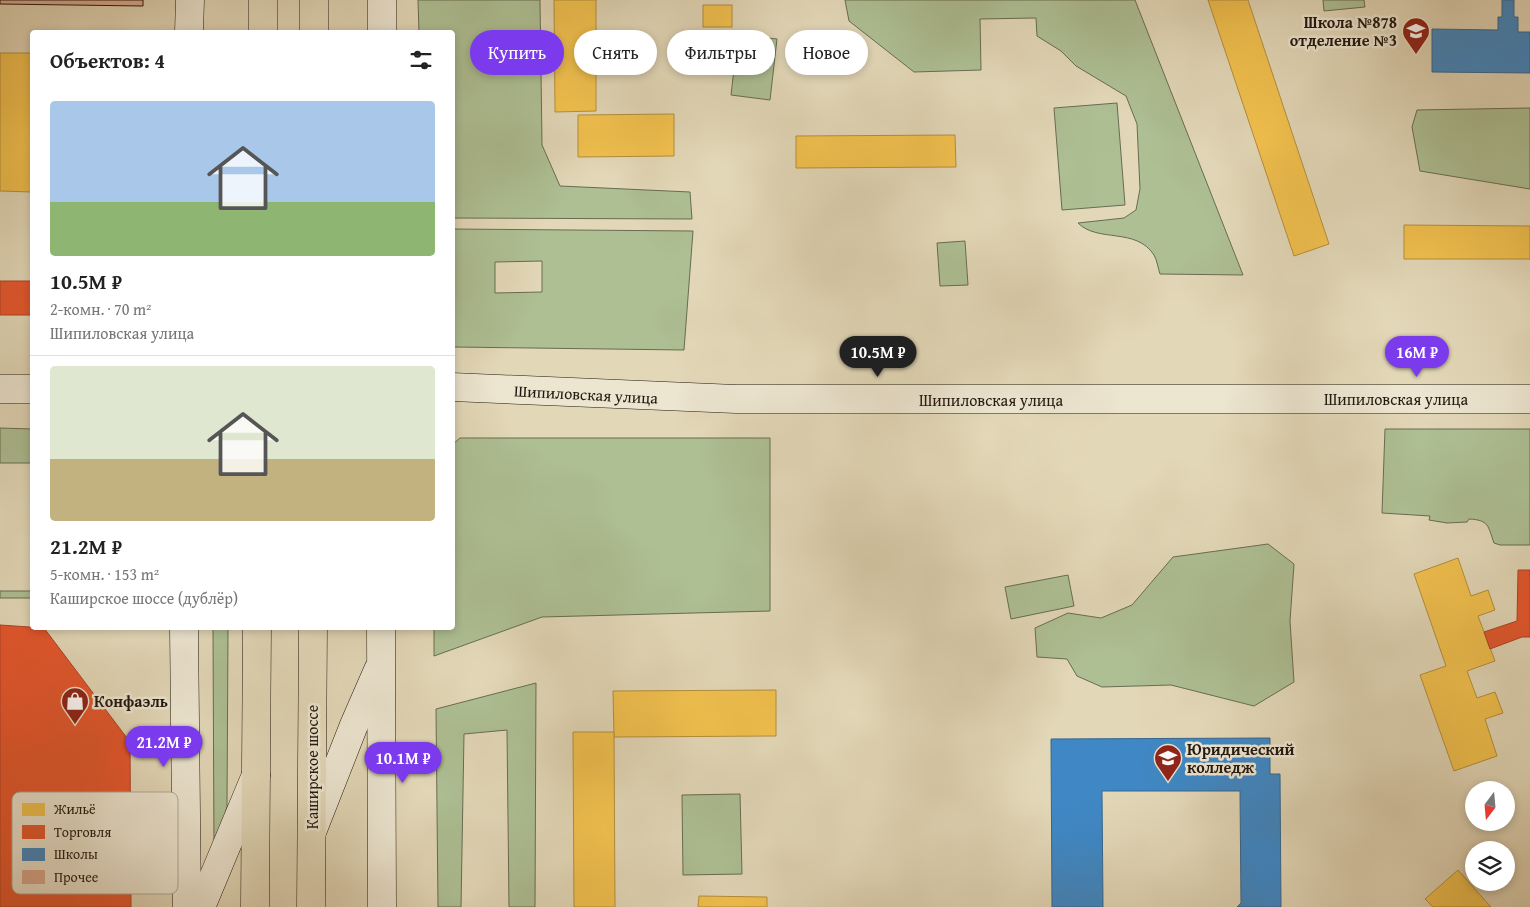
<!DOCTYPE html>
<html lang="ru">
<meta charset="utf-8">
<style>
body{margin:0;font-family:"Gentium Book Plus",serif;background:#f2f2f2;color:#222;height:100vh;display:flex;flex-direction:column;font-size:19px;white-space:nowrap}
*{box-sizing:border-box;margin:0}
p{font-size:16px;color:#767676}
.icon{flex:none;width:28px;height:28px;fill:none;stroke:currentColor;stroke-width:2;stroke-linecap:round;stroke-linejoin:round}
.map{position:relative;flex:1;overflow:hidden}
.sheet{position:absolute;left:30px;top:30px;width:425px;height:600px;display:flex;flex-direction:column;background:#fff;border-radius:5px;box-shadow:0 2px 8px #0003}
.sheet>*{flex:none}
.guide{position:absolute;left:470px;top:30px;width:475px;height:45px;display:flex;gap:10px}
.needle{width:32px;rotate:196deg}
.controls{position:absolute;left:1465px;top:781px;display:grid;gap:10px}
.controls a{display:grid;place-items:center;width:50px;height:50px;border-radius:50%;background:#fff;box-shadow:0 2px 8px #0003;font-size:25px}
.price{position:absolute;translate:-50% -42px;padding:0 11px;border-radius:18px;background:#7c3aed;color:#fff;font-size:16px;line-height:32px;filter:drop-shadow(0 1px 2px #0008)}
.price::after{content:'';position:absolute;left:50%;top:30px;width:15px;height:11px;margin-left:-8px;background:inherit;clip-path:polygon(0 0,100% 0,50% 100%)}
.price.active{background:#222;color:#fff}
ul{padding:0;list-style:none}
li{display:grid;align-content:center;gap:10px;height:265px;padding:0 20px}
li+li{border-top:1px solid #e0e0e0}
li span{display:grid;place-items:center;height:155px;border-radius:5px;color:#555}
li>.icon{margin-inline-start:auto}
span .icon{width:90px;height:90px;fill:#fffc;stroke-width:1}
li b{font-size:21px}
h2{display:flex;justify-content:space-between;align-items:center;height:60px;padding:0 20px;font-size:21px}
.tag{padding:0 18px;border-radius:22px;background:#fff;box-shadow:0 2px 8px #0003;font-size:18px;line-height:45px}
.tag.active{background:#7c3aed;color:#fff}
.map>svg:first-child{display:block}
.green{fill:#adbf93;stroke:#686c52;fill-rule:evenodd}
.homes{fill:#f2c14e;stroke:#b48e3b}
.shops{fill:#e4572e;stroke:#aa4425}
.schools{fill:#3f88c5;stroke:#36668f}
.building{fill:#dcab91;stroke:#221810}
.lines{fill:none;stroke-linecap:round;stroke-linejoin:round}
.secondary-casing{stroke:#221810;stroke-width:29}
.primary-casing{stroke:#221810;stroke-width:29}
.secondary{stroke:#ece5d0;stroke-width:28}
.primary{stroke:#e2d7b7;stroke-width:28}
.labels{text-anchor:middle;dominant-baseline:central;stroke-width:5;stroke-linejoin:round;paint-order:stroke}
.poi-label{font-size:16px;font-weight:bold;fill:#221810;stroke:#ece5d0;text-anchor:start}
.street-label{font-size:16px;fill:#221810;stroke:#ece5d0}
.key{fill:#ece5d0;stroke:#afa896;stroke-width:1}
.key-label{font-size:14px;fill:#221810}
</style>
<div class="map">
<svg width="1530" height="907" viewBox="0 0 1530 907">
<rect width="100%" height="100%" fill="#e2d7b7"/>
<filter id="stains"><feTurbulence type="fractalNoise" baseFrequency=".004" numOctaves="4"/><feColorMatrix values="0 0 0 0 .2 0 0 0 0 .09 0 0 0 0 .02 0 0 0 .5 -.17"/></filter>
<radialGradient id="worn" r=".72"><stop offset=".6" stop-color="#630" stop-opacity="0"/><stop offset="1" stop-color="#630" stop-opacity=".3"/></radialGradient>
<!-- green -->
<g class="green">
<path d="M 418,0 L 540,0 L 542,145 L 560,186 L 690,192 L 692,219 L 453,218 L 452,32 L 419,32 Z"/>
<path d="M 845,0 L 1135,0 L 1243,275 L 1160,274 C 1158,268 1157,260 1154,255 C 1136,227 1098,243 1078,223 L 1124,218 L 1136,210 L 1140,189 L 1137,124 L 1126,96 L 1076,66 L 1061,51 L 1037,36 L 1036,18 L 980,19 L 981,70 L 914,72 L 849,21 Z"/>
<path d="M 1323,0 L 1364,0 L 1365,7 L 1324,11 Z"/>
<path d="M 738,35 L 777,39 L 770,100 L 731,95 Z"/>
<path d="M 1117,103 L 1125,205 L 1062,210 L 1054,108 Z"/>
<path d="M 1530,108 L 1530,189 L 1420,171 L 1412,127 L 1417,110 Z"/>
<path d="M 452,229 L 693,231 L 684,350 L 454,347 ZM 542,261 L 542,292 L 495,293 L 495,262 Z"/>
<path d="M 965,241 L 968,285 L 940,286 L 937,243 Z"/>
<path d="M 0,428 L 32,429 L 32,463 L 0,463 Z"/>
<path d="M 1385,429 L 1530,429 L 1530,545 L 1500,545 L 1494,543 C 1488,526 1489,520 1469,519 L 1467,522 L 1447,523 L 1429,520 L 1430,516 L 1382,513 Z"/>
<path d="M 460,438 L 770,438 L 770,611 L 542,617 L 434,656 L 434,628 L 452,628 L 452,445 Z"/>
<path d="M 1268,544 L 1294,564 L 1290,621 L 1294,682 L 1254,706 L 1171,685 L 1102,687 L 1077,676 L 1067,659 L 1037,657 L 1035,628 L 1068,613 L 1101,618 L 1132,605 L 1173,557 Z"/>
<path d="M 1068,575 L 1074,606 L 1011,619 L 1005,587 Z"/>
<rect x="0" y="591" width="32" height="7"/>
<path d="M 213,628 L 228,628 L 227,807 L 214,853 Z"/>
<path d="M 536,683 L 535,907 L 509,907 L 507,730 L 464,734 L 461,907 L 438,907 L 436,709 Z"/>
<path d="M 740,794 L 742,874 L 683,875 L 682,795 Z"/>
</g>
<!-- homes -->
<g class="homes">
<path d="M 554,0 L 596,0 L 596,111 L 555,112 Z"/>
<path d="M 1208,0 L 1248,0 L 1329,244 L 1294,256 Z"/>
<rect x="703" y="5" width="29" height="22"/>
<path d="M 0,53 L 32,53 L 32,192 L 0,191 Z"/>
<path d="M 674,114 L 674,156 L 578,157 L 578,115 Z"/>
<path d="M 955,135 L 956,167 L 796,168 L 796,136 Z"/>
<path d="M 1404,225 L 1530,226 L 1530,259 L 1404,259 Z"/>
<path d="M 1458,558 L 1471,596 L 1488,590 L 1495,610 L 1478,616 L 1495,661 L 1467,671 L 1477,698 L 1495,692 L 1503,713 L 1485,719 L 1497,756 L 1454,771 L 1420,675 L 1446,666 L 1414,574 Z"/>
<path d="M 776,690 L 776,736 L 614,737 L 613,691 Z"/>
<path d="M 573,732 L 614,732 L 615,907 L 574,907 Z"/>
<path d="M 1458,870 L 1490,906 L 1491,907 L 1433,907 L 1425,899 Z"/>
<path d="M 699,896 L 767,897 L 767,907 L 698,907 Z"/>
</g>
<!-- shops -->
<g class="shops">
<rect x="0" y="281" width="32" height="34"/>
<path d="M 1518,570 L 1530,570 L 1530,637 L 1522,637 L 1490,649 L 1484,632 L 1517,621 Z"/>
<path d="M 0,625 L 44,628 L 130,742 L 131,907 L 0,907 Z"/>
</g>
<!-- schools -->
<g class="schools">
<path d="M 1502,0 L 1514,0 L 1514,17 L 1518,17 L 1518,32 L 1530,32 L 1530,73 L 1432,72 L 1432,29 L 1498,30 L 1498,17 L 1502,17 Z"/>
<path d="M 1270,738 L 1270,774 L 1280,774 L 1281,907 L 1237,907 L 1241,903 L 1240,791 L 1102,791 L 1103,907 L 1052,907 L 1051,739 Z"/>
</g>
<!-- building -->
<path class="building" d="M 0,0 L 143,0 L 143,6 L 0,4 Z"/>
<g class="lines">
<!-- secondary casing -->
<g class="secondary-casing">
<g id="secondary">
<path d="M 382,0 L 382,32"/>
<path d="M 189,32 L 190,0"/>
<path d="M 452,387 L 736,399 L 1530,399"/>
<path d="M 0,389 L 32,389"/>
<path d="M 184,628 L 187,907"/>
<path d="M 381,628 L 382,907"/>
<path d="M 312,832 L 354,725 L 378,670"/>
<path d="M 201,907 L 256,775"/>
</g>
</g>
<!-- primary casing -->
<g class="primary-casing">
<g id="primary">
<path d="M 314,0 L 314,32"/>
<path d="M 263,32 L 263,0"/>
<path d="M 255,907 L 257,628"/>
<path d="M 311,907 L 313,628"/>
</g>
</g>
<!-- secondary -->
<use href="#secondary" class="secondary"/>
<!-- primary -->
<use href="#primary" class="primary"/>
</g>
<!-- icons -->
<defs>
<g id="school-pin" transform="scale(1.4375)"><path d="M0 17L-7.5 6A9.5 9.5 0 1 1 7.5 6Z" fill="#8f2418" stroke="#ece5d0"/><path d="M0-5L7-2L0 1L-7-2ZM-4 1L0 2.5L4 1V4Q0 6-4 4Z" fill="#fff"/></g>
<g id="shop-pin" transform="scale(1.4375)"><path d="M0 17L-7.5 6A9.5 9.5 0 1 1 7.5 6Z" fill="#8f2418" stroke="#ece5d0"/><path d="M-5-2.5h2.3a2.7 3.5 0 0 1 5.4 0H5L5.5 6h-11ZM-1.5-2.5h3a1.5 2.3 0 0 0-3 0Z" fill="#fff"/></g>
<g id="university-pin" transform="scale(1.4375)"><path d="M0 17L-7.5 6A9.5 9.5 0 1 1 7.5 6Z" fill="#8f2418" stroke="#ece5d0"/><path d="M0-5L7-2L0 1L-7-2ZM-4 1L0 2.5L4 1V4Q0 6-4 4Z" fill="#fff"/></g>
</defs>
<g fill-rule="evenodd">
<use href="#school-pin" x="1416" y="31"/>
<use href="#shop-pin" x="75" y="701"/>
<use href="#university-pin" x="1168" y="758"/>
</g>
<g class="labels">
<!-- poi labels -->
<g class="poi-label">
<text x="1397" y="22" text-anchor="end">Школа №878<tspan x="1397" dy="18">отделение №3</tspan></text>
<text x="94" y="701">Конфаэль</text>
<text x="1187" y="749">Юридический<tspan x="1187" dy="18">колледж</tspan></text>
</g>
<!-- street labels -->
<g class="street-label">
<text transform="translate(586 394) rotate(3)">Шипиловская улица</text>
<text x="1396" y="399">Шипиловская улица</text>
<text x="991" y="400">Шипиловская улица</text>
<text transform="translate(312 767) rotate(-90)">Каширское шоссе</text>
</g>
</g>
<!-- legend -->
<rect x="12" y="792" width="166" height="102" rx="8" class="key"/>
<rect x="22" y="803" width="23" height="13" fill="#f2c14e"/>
<rect x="22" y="825" width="23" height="14" fill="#e4572e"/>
<rect x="22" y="848" width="23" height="13" fill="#3f88c5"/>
<rect x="22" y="870" width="23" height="14" fill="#dcab91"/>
<g class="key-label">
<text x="54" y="814">Жильё</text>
<text x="54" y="837">Торговля</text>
<text x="54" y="859">Школы</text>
<text x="54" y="882">Прочее</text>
</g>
<rect width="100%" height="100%" filter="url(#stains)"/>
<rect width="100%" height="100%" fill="url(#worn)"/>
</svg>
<div class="controls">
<a><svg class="needle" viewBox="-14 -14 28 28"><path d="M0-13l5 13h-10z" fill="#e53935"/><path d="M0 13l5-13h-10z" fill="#767676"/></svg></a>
<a><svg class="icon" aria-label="layers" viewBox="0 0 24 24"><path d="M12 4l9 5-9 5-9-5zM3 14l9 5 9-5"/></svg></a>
</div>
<b class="price active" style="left:878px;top:378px">10.5M ₽</b>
<b class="price" style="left:1417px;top:378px">16M ₽</b>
<b class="price" style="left:164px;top:768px">21.2M ₽</b>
<b class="price" style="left:403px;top:784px">10.1M ₽</b>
<div class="guide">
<a class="tag active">Купить</a>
<a class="tag">Снять</a>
<a class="tag">Фильтры</a>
<a class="tag">Новое</a>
</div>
<section class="sheet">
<h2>Объектов: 4<svg class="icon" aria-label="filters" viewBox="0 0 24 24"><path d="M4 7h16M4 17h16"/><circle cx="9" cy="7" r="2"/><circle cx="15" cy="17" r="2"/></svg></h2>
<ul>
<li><span style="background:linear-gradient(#a9c7e8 65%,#8fb573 0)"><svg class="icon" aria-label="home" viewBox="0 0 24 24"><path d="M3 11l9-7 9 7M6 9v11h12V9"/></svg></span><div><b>10.5M ₽</b><p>2-комн. · 70 m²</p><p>Шипиловская улица</p></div></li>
<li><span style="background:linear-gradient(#dfe7d0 60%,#c2b280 0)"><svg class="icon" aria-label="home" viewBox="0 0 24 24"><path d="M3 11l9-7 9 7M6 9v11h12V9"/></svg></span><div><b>21.2M ₽</b><p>5-комн. · 153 m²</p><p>Каширское шоссе (дублёр)</p></div></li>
</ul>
</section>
</div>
